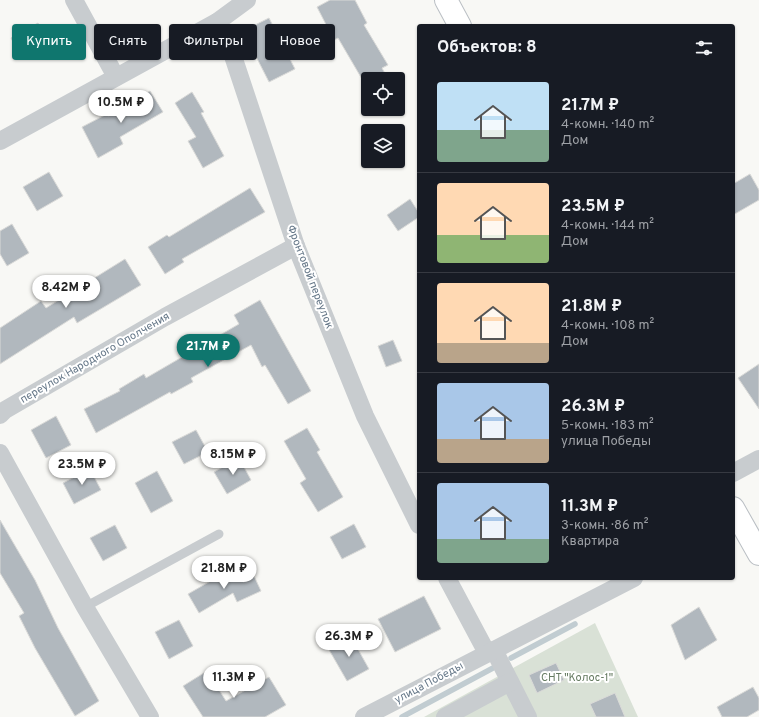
<!DOCTYPE html>
<html lang="ru">
<meta charset="utf-8">
<style>
body{margin:0;font-family:Overpass,sans-serif;background:#20242c;color:#f1f3f6;height:100vh;display:flex;flex-direction:column;font-size:15px;white-space:nowrap}
*{box-sizing:border-box;margin:0}
p{font-size:13px;color:#9ea1a6}
.icon{flex:none;width:22px;height:22px;fill:none;stroke:currentColor;stroke-width:2;stroke-linecap:round;stroke-linejoin:round}
.map{position:relative;flex:1;overflow:hidden}
.drawer{position:absolute;left:417px;top:24px;width:318px;height:556px;display:flex;flex-direction:column;background:#171b24;border-radius:4px;box-shadow:0 1px 3px #0004}
.drawer>*{flex:none}
.top-card{position:absolute;left:12px;top:24px;width:345px;height:36px;display:flex;gap:8px}
.controls{position:absolute;left:361px;top:72px;display:grid;gap:8px}
.controls a{display:grid;place-items:center;width:44px;height:44px;border-radius:4px;background:#171b24;box-shadow:0 1px 3px #0004;font-size:20px}
.price{position:absolute;translate:-50% -34px;padding:0 9px;border-radius:14px;background:#fff;color:#222;font-size:13px;line-height:26px;filter:drop-shadow(0 1px 2px #0008)}
.price::after{content:'';position:absolute;left:50%;top:24px;width:12px;height:9px;margin-left:-6px;background:inherit;clip-path:polygon(0 0,100% 0,50% 100%)}
.price.active{background:#0f766e;color:#fff}
ul{padding:0;list-style:none}
li{display:flex;align-items:center;gap:12px;height:100px;padding:0 20px}
li+li{border-top:1px solid #363941}
li span{display:grid;place-items:center;flex:none;width:112px;height:80px;border-radius:4px;color:#555}
li>.icon{margin-inline-start:auto}
span .icon{width:48px;height:48px;fill:#fffc;stroke-width:1}
li b{font-size:17px}
h2{display:flex;justify-content:space-between;align-items:center;height:48px;padding:0 20px;font-size:17px}
.tag{padding:0 14px;border-radius:4px;background:#171b24;box-shadow:0 1px 3px #0004;font-size:14px;line-height:36px}
.tag.active{background:#0f766e;color:#fff}
.map>svg:first-child{display:block}
.green{fill:#d9e1d6}
.lines{fill:none;stroke-linecap:round;stroke-linejoin:round}
.stream{stroke:#c1ccd1;stroke-width:5.5}
.building{fill:#b1b8be;stroke:#dadad8}
.secondary-casing{stroke:#babfc4;stroke-width:24}
.service{stroke:#c8cccf;stroke-width:9}
.minor{stroke:#c8cccf;stroke-width:18}
.secondary{stroke:#fff;stroke-width:22}
.labels{text-anchor:middle;dominant-baseline:central;stroke-width:4;stroke-linejoin:round;paint-order:stroke}
.street-label{font-size:11px;fill:#657788;stroke:#fff}
.park-label{font-size:11px;fill:#657a61;stroke:#fff}
</style>
<div class="map">
<svg width="759" height="717" viewBox="0 0 759 717">
<rect width="100%" height="100%" fill="#f8f8f5"/>
<!-- green -->
<path class="green" d="M 595,623 L 638,717 L 424,717 Z"/>
<g class="lines">
<!-- stream -->
<g class="stream">
<path d="M 511,658 L 575,624"/>
<path d="M 402,717 L 493,668"/>
</g>
</g>
<!-- building -->
<g class="building">
<path d="M 330,0 L 355,0 L 367,23 L 364,25 L 388,65 L 382,68 L 388,79 L 362,79 L 338,38 L 334,40 L 317,7 Z"/>
<path d="M 269,18 L 295,69 L 269,82 L 243,31 Z"/>
<path d="M 38,23 L 45,36 L 18,51 L 11,38 Z"/>
<path d="M 150,91 L 163,112 L 120,137 L 123,144 L 98,158 L 82,127 L 107,114 L 108,116 Z"/>
<path d="M 192,92 L 204,112 L 201,113 L 224,156 L 203,168 L 188,141 L 196,137 L 175,103 Z"/>
<path d="M 49,172 L 63,196 L 37,211 L 23,187 Z"/>
<path d="M 750,174 L 759,190 L 759,200 L 733,215 L 733,184 Z"/>
<path d="M 250,188 L 265,212 L 182,259 L 184,262 L 165,274 L 148,247 L 167,235 L 169,237 Z"/>
<path d="M 410,199 L 419,213 L 419,217 L 398,231 L 387,215 Z"/>
<path d="M 12,224 L 29,253 L 7,266 L 0,254 L 0,231 Z"/>
<path d="M 125,259 L 141,285 L 77,323 L 74,317 L 0,364 L 0,328 L 41,301 L 46,308 Z"/>
<path d="M 260,300 L 311,391 L 288,404 L 265,365 L 262,367 L 251,345 L 191,378 L 193,382 L 171,394 L 170,392 L 96,433 L 84,409 L 120,391 L 119,389 L 144,374 L 146,378 L 239,324 L 234,315 Z"/>
<path d="M 393,340 L 402,361 L 386,367 L 378,346 Z"/>
<path d="M 759,364 L 759,409 L 738,378 Z"/>
<path d="M 56,416 L 71,445 L 46,458 L 31,430 Z"/>
<path d="M 307,428 L 320,450 L 317,452 L 343,497 L 318,512 L 300,483 L 306,479 L 284,441 Z"/>
<path d="M 196,430 L 208,452 L 184,464 L 172,442 Z"/>
<path d="M 239,458 L 251,480 L 227,494 L 214,472 Z"/>
<path d="M 90,469 L 101,490 L 74,504 L 63,483 Z"/>
<path d="M 157,471 L 173,501 L 151,513 L 135,483 Z"/>
<path d="M 0,520 L 35,580 L 58,628 L 99,701 L 75,716 L 35,648 L 19,616 L 24,613 L 0,573 Z"/>
<path d="M 354,524 L 366,547 L 342,559 L 330,537 Z"/>
<path d="M 115,525 L 127,548 L 103,561 L 90,538 Z"/>
<path d="M 235,567 L 243,582 L 254,576 L 261,591 L 237,602 L 233,593 L 199,613 L 188,594 Z"/>
<path d="M 424,596 L 441,629 L 395,652 L 378,619 Z"/>
<path d="M 699,607 L 717,640 L 685,660 L 671,625 Z"/>
<path d="M 179,620 L 193,646 L 169,659 L 155,632 Z"/>
<path d="M 350,635 L 369,669 L 347,681 L 328,648 Z"/>
<path d="M 556,663 L 564,680 L 537,693 L 529,675 Z"/>
<path d="M 207,671 L 226,701 L 269,677 L 286,705 L 265,717 L 203,717 L 183,686 Z"/>
<path d="M 753,687 L 759,698 L 759,710 L 747,717 L 722,717 L 717,707 Z"/>
<path d="M 615,693 L 625,717 L 596,717 L 590,704 Z"/>
</g>
<g class="lines">
<!-- secondary casing -->
<g class="secondary-casing">
<g id="secondary">
<path d="M 446,0 L 460,26"/>
<path d="M 733,508 L 759,554"/>
</g>
</g>
<!-- service -->
<path class="service" d="M 85,607 L 219,534"/>
<!-- minor -->
<g class="minor">
<path d="M 74,0 L 116,77"/>
<path d="M 217,22 L 228,41 L 296,246 L 365,416 L 419,525"/>
<path d="M 0,141 L 217,22 L 247,0"/>
<path d="M 0,415 L 5,410 L 165,317 L 296,246"/>
<path d="M 0,453 L 85,607 L 150,717"/>
<path d="M 733,473 L 759,459"/>
<path d="M 447,578 L 487,653"/>
<path d="M 494,650 L 528,717"/>
<path d="M 364,717 L 634,578"/>
<path d="M 445,717 L 510,682"/>
</g>
<!-- secondary -->
<use href="#secondary" class="secondary"/>
</g>
<g class="labels">
<!-- street labels -->
<g class="street-label">
<text transform="translate(310 277) rotate(69)">Фронтовой переулок</text>
<text transform="translate(95 358) rotate(-30)">переулок Народного Ополчения</text>
<text transform="translate(429 683) rotate(-28)">улица Победы</text>
</g>
<!-- park labels -->
<g class="park-label">
<text x="577" y="678">СНТ "Колос-1"</text>
</g>
</g>
</svg>
<div class="controls">
<a><svg class="icon" aria-label="locate" viewBox="0 0 24 24"><circle cx="12" cy="12" r="6"/><path d="M12 2v4M12 18v4M2 12h4M18 12h4"/></svg></a>
<a><svg class="icon" aria-label="layers" viewBox="0 0 24 24"><path d="M12 4l9 5-9 5-9-5zM3 14l9 5 9-5"/></svg></a>
</div>
<b class="price" style="left:121px;top:124px">10.5M ₽</b>
<b class="price" style="left:66px;top:309px">8.42M ₽</b>
<b class="price active" style="left:208px;top:368px">21.7M ₽</b>
<b class="price" style="left:233px;top:476px">8.15M ₽</b>
<b class="price" style="left:82px;top:486px">23.5M ₽</b>
<b class="price" style="left:224px;top:590px">21.8M ₽</b>
<b class="price" style="left:349px;top:658px">26.3M ₽</b>
<b class="price" style="left:234px;top:699px">11.3M ₽</b>
<div class="top-card">
<a class="tag active">Купить</a>
<a class="tag">Снять</a>
<a class="tag">Фильтры</a>
<a class="tag">Новое</a>
</div>
<section class="drawer">
<h2>Объектов: 8<svg class="icon" aria-label="filters" viewBox="0 0 24 24"><path d="M4 7h16M4 17h16"/><circle cx="9" cy="7" r="2"/><circle cx="15" cy="17" r="2"/></svg></h2>
<ul>
<li><span style="background:linear-gradient(#bfe0f5 60%,#7fa58c 0)"><svg class="icon" aria-label="home" viewBox="0 0 24 24"><path d="M3 11l9-7 9 7M6 9v11h12V9"/></svg></span><div><b>21.7M ₽</b><p>4-комн. · 140 m²</p><p>Дом</p></div></li>
<li><span style="background:linear-gradient(#ffd9b3 65%,#8fb573 0)"><svg class="icon" aria-label="home" viewBox="0 0 24 24"><path d="M3 11l9-7 9 7M6 9v11h12V9"/></svg></span><div><b>23.5M ₽</b><p>4-комн. · 144 m²</p><p>Дом</p></div></li>
<li><span style="background:linear-gradient(#ffd9b3 75%,#b9a48a 0)"><svg class="icon" aria-label="home" viewBox="0 0 24 24"><path d="M3 11l9-7 9 7M6 9v11h12V9"/></svg></span><div><b>21.8M ₽</b><p>4-комн. · 108 m²</p><p>Дом</p></div></li>
<li><span style="background:linear-gradient(#a9c7e8 70%,#b9a48a 0)"><svg class="icon" aria-label="home" viewBox="0 0 24 24"><path d="M3 11l9-7 9 7M6 9v11h12V9"/></svg></span><div><b>26.3M ₽</b><p>5-комн. · 183 m²</p><p>улица Победы</p></div></li>
<li><span style="background:linear-gradient(#a9c7e8 70%,#7fa58c 0)"><svg class="icon" aria-label="home" viewBox="0 0 24 24"><path d="M3 11l9-7 9 7M6 9v11h12V9"/></svg></span><div><b>11.3M ₽</b><p>3-комн. · 86 m²</p><p>Квартира</p></div></li>
</ul>
</section>
</div>
